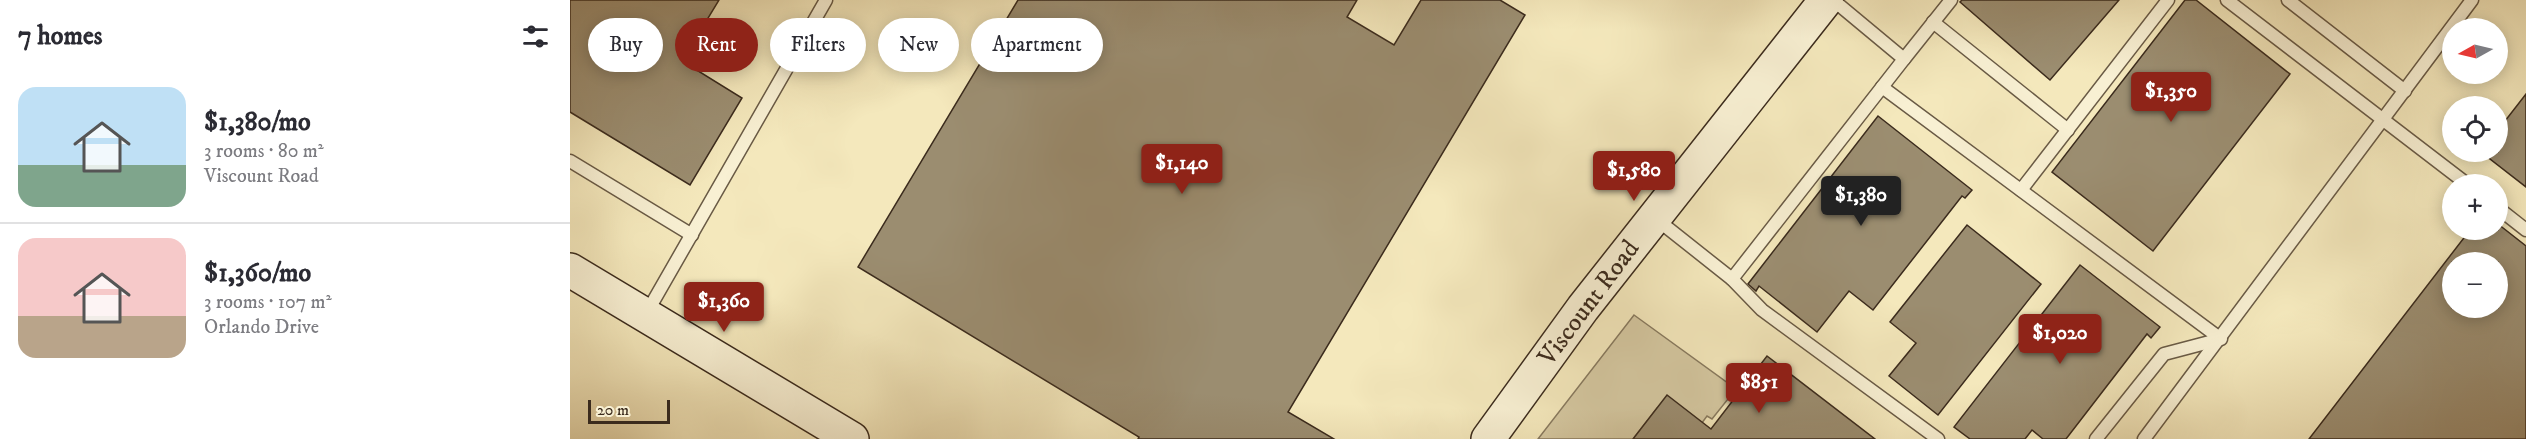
<!DOCTYPE html>
<meta charset="utf-8">
<style>
body{margin:0;font-family:"IM FELL DW Pica",serif;background:#f7f7f7;color:#2b2b33;height:100vh;display:flex;flex-direction:column;font-size:22px;white-space:nowrap}
*{box-sizing:border-box;margin:0}
p{font-size:20px;color:#7c7c81}
.icon{flex:none;width:33px;height:33px;fill:none;stroke:currentColor;stroke-width:2;stroke-linecap:round;stroke-linejoin:round}
.map{position:relative;flex:1;overflow:hidden}
.details{display:flex;flex-direction:column;background:#fff;width:570px}
.details>*{flex:none}
.hud{position:absolute;left:18px;top:18px;width:570px;height:54px;display:flex;gap:12px}
.needle{width:39px;rotate:262deg}
.buttons{position:absolute;left:1872px;top:18px;display:grid;gap:12px}
.buttons a{display:grid;place-items:center;width:66px;height:66px;border-radius:50%;background:#fff;box-shadow:0 3px 15px #0003;font-size:30px}
.scale{position:absolute;left:18px;bottom:15px;width:82px;box-sizing:border-box;padding-left:6px;border:3px solid #3b2b1d;border-top:0;font-size:16px;line-height:21px;white-space:nowrap;color:#3b2b1d;-webkit-text-stroke:4px #f8f0d3;paint-order:stroke}
.price{position:absolute;translate:-50% -51px;padding:0 14px;border-radius:6px;background:#8f2418;color:#fff;font-size:20px;line-height:39px;filter:drop-shadow(0 2px 3px #0008)}
.price::after{content:'';position:absolute;left:50%;top:36px;width:18px;height:14px;margin-left:-9px;background:inherit;clip-path:polygon(0 0,100% 0,50% 100%)}
.price.on{background:#222;color:#fff}
ul{padding:0;list-style:none}
li{display:flex;align-items:center;gap:18px;height:150px;padding:0 18px}
li+li{border-top:2px solid #e1e1e2}
li span{display:grid;place-items:center;flex:none;width:168px;height:120px;border-radius:18px;color:#555}
li>.icon{margin-inline-start:auto}
span .icon{width:72px;height:72px;fill:#fffc;stroke-width:1}
li b{font-size:26px}
h2{display:flex;justify-content:space-between;align-items:center;height:72px;padding:0 18px;font-size:26px}
.tag{padding:0 21px;border-radius:27px;background:#fff;box-shadow:0 3px 15px #0003;font-size:21px;line-height:54px}
.tag.on{background:#8f2418;color:#fff}
main{display:flex;flex:1;min-height:0}
.map>svg:first-child{display:block}
.green{fill:#d5c8a1;stroke:#887a5f;stroke-width:1.5}
.building{fill:#9b8d70;stroke:#3b2b1d;stroke-width:1.5;fill-rule:evenodd}
.lines{fill:none;stroke-linecap:round;stroke-linejoin:round}
.lane-casing{stroke:#695a45;stroke-width:15}
.secondary-casing{stroke:#3b2b1d;stroke-width:36}
.lane{stroke:#f8f0d3;stroke-width:12}
.secondary{stroke:#f8f0d3;stroke-width:33}
.labels{text-anchor:middle;dominant-baseline:central;stroke-width:6;stroke-linejoin:round;paint-order:stroke}
.street-label{font-size:26px;fill:#3b2b1d;stroke:#f8f0d3}
</style>
<main>
<section class="details">
<h2>7 homes<svg class="icon" aria-label="filters" viewBox="0 0 24 24"><path d="M4 7h16M4 17h16"/><circle cx="9" cy="7" r="2"/><circle cx="15" cy="17" r="2"/></svg></h2>
<ul>
<li><span style="background:linear-gradient(#bfe0f5 65%,#7fa58c 0)"><svg class="icon" aria-label="home" viewBox="0 0 24 24"><path d="M3 11l9-7 9 7M6 9v11h12V9"/></svg></span><div><b>$1,380/mo</b><p>3 rooms · 80 m²</p><p>Viscount Road</p></div></li>
<li><span style="background:linear-gradient(#f6c9c9 65%,#b9a48a 0)"><svg class="icon" aria-label="home" viewBox="0 0 24 24"><path d="M3 11l9-7 9 7M6 9v11h12V9"/></svg></span><div><b>$1,360/mo</b><p>3 rooms · 107 m²</p><p>Orlando Drive</p></div></li>
</ul>
</section>
<div class="map">
<svg width="1956" height="439" viewBox="0 0 1956 439">
<rect width="100%" height="100%" fill="#f4e8bc"/>
<filter id="stains"><feTurbulence type="fractalNoise" baseFrequency=".00333" numOctaves="4"/><feColorMatrix values="0 0 0 0 .2 0 0 0 0 .09 0 0 0 0 .02 0 0 0 .5 -.17"/></filter>
<radialGradient id="worn" r=".72"><stop offset=".6" stop-color="#630" stop-opacity="0"/><stop offset="1" stop-color="#630" stop-opacity=".3"/></radialGradient>
<!-- green -->
<path class="green" d="M 1064,315 L 1166,389 L 1142,419 L 1137,416 L 1123,435 L 1087,408 L 1063,439 L 968,439 Z"/>
<!-- building -->
<g class="building">
<path d="M 0,0 L 149,0 L 112,61 L 172,98 L 120,185 L 0,112 Z"/>
<path d="M 448,0 L 787,0 L 777,17 L 824,45 L 851,0 L 930,0 L 955,15 L 718,412 L 764,439 L 568,439 L 569,437 L 288,267 Z"/>
<path d="M 1392,0 L 1549,0 L 1480,80 L 1390,2 Z"/>
<path d="M 1615,0 L 1626,0 L 1720,74 L 1583,251 L 1482,172 Z"/>
<path d="M 1956,94 L 1956,187 L 1911,152 L 1928,152 L 1928,130 Z"/>
<path d="M 1308,116 L 1402,190 L 1395,198 L 1392,196 L 1303,310 L 1279,291 L 1247,332 L 1189,286 L 1186,291 L 1178,284 Z"/>
<path d="M 1928,224 L 1956,246 L 1956,439 L 1739,439 L 1900,230 L 1928,230 ZM 1882,262 L 1928,262 L 1928,308 L 1882,308 Z"/>
<path d="M 1397,225 L 1471,284 L 1368,415 L 1319,376 L 1346,343 L 1320,322 Z"/>
<path d="M 1510,265 L 1590,327 L 1581,338 L 1577,334 L 1496,439 L 1473,439 L 1462,430 L 1455,439 L 1400,439 L 1384,427 Z"/>
<path d="M 1197,356 L 1305,439 L 1063,439 L 1097,395 L 1141,429 Z"/>
</g>
<g class="lines">
<!-- lane casing -->
<g class="lane-casing">
<g id="lane">
<path d="M 1657,0 L 1897,184"/>
<path d="M 1718,0 L 1835,91"/>
<path d="M 1363,22 L 1498,130"/>
<path d="M 1334,59 L 1381,0"/>
<path d="M 1312,87 L 1651,339 L 1594,354 L 1526,439"/>
<path d="M 0,161 L 122,235"/>
<path d="M 1451,190 L 1598,0"/>
<path d="M 1928,208 L 1956,230"/>
<path d="M 1085,218 L 1162,279 L 1334,59 L 1263,0"/>
<path d="M 1162,279 L 1192,310 L 1368,439"/>
<path d="M 76,314 L 256,0"/>
<path d="M 1574,439 L 1902,0"/>
</g>
</g>
<!-- secondary casing -->
<g class="secondary-casing">
<g id="secondary">
<path d="M 0,270 L 282,439"/>
<path d="M 918,439 L 1013,308 L 1256,0"/>
</g>
</g>
<!-- lane -->
<use href="#lane" class="lane"/>
<!-- secondary -->
<use href="#secondary" class="secondary"/>
</g>
<g class="labels">
<!-- street labels -->
<g class="street-label">
<text transform="translate(1019 303) rotate(-53)">Viscount Road</text>
</g>
</g>
<rect width="100%" height="100%" filter="url(#stains)"/>
<rect width="100%" height="100%" fill="url(#worn)"/>
</svg>
<div class="buttons">
<a><svg class="needle" viewBox="-14 -14 28 28"><path d="M0-13l5 13h-10z" fill="#e53935"/><path d="M0 13l5-13h-10z" fill="#7c7c81"/></svg></a>
<a><svg class="icon" aria-label="locate" viewBox="0 0 24 24"><circle cx="12" cy="12" r="6"/><path d="M12 2v4M12 18v4M2 12h4M18 12h4"/></svg></a>
<a>+</a>
<a>−</a>
</div>
<div class="scale">20 m</div>
<b class="price" style="left:1601px;top:123px">$1,350</b>
<b class="price" style="left:612px;top:195px">$1,140</b>
<b class="price" style="left:1064px;top:202px">$1,580</b>
<b class="price on" style="left:1291px;top:227px">$1,380</b>
<b class="price" style="left:154px;top:333px">$1,360</b>
<b class="price" style="left:1490px;top:365px">$1,020</b>
<b class="price" style="left:1189px;top:414px">$851</b>
<div class="hud">
<a class="tag">Buy</a>
<a class="tag on">Rent</a>
<a class="tag">Filters</a>
<a class="tag">New</a>
<a class="tag">Apartment</a>
</div>
</div>
</main>
